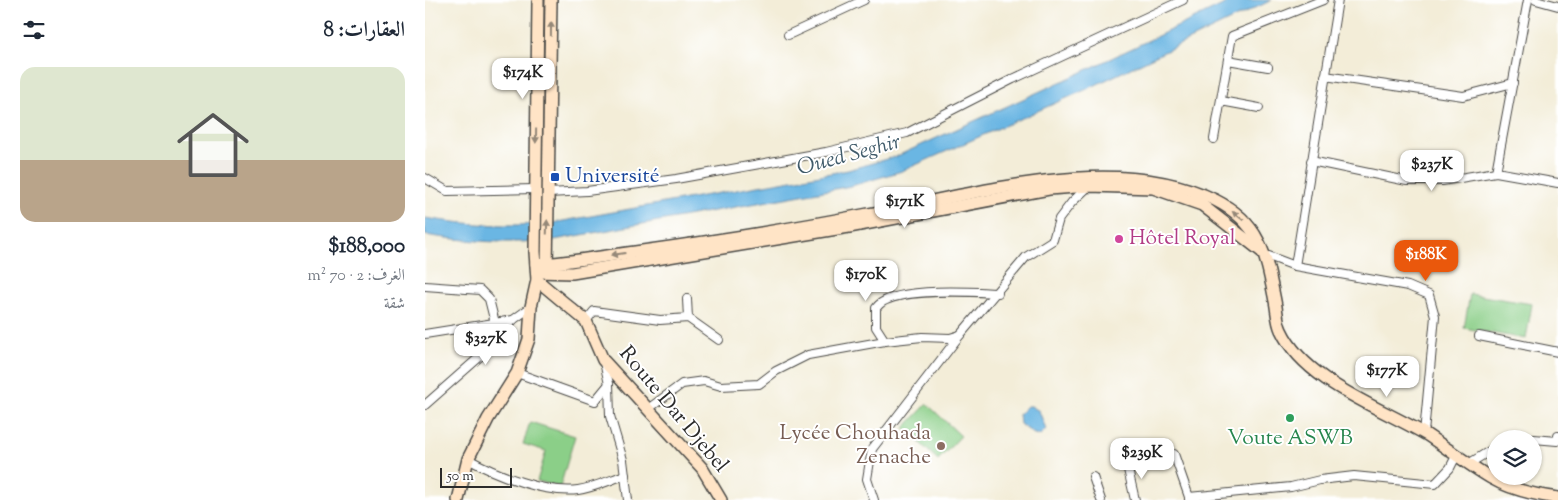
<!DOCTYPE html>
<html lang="ar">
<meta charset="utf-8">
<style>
body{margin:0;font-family:"Sorts Mill Goudy",Amiri,serif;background:#f2f2f3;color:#1f2937;direction:rtl;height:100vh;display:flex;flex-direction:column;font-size:19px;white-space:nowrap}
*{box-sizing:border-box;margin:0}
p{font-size:16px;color:#747a83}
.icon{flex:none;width:28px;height:28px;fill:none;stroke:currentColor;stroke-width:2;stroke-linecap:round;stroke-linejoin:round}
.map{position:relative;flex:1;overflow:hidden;direction:ltr}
.details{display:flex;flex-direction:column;background:#fff;width:425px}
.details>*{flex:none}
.tools{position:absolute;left:1062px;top:430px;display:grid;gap:10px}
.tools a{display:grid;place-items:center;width:55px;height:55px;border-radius:50%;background:#fff;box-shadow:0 1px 4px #0004;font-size:25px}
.scale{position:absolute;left:15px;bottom:12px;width:72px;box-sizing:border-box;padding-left:5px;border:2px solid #2b2b2b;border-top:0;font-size:14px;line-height:18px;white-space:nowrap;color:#2b2b2b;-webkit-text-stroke:4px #fff;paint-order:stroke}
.price{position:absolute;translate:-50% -42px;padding:0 11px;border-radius:10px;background:#fff;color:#222;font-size:16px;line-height:32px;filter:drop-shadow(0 1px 2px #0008)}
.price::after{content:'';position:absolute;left:50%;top:30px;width:15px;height:11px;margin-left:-8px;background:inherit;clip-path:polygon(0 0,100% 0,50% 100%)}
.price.active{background:#ea580c;color:#fff}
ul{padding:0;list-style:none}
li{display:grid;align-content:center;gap:10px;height:265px;padding:0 20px}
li+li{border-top:1px solid #e0e1e3}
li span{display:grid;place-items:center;height:155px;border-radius:15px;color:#555}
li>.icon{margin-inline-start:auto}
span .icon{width:90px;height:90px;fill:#fffc;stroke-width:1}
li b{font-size:21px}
h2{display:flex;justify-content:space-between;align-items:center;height:60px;padding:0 20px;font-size:21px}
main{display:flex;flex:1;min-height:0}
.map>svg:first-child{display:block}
.green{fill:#8bcf88;stroke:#5b7d5a}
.water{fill:#6ab6e3;stroke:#4a7087}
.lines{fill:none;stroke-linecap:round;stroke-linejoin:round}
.street-casing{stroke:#494845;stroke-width:10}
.secondary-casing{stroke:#494845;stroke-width:14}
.street{stroke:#fff;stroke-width:8}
.secondary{stroke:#ffe4c6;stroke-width:11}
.oneway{fill:#958878}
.transit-dot{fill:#1a4fb4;stroke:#fff;stroke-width:2}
.hotel-dot{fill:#d1479c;stroke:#fff;stroke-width:2}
.leisure-dot{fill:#2e9e5b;stroke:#fff;stroke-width:2}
.education-dot{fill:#8d6e63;stroke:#fff;stroke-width:2}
.labels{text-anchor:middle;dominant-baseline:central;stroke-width:4;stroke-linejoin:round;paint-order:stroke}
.transit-label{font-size:21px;fill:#164399;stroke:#fff;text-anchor:start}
.hotel-label{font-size:21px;fill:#b23c85;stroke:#fff;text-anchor:start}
.street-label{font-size:21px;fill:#2b2b2b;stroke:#fff}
.education-label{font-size:21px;fill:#785e54;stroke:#fff;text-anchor:end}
.leisure-label{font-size:21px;fill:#27864d;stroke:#fff}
.water-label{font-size:22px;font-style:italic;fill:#415c6b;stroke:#fff}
</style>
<main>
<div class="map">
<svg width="1133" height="500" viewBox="0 0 1133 500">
<rect width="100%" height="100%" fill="#fff"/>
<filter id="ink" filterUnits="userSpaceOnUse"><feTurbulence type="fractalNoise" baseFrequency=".02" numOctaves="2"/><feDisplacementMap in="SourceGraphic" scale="10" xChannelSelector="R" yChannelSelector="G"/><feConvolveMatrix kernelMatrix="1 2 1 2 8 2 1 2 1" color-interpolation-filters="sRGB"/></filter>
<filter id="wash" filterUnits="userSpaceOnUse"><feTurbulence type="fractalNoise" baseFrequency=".0096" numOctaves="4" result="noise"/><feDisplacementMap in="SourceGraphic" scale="20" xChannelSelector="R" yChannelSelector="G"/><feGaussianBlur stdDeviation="1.12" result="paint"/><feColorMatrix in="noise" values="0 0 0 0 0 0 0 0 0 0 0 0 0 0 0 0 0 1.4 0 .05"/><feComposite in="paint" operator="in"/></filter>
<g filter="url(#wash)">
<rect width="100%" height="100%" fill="#f3edd8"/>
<!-- green -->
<g class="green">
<path d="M 1045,294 L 1107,304 L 1101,339 L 1039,328 Z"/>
<path d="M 502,404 L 536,436 L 513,460 L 479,428 Z"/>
<path d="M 105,422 L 150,436 L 135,487 L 112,481 L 121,451 L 98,444 Z"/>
</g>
<!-- water -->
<g class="water">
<path d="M 808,0 L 847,0 L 660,90 L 477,171 L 426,186 L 129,240 C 86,244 43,242 0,235 L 0,218 C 43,225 84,227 127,223 L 423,170 L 472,156 L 653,74 Z"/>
<path d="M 602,406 L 606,406 L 614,411 L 621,429 L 615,435 L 609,434 L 595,424 L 594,414 Z"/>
</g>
</g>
<g filter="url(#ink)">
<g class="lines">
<!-- street casing -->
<g class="street-casing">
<g id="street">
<path d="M 1111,0 L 1133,6"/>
<path d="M 363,35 L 439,0"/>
<path d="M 803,60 L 843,67"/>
<path d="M 900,76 L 1038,96 L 1088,83"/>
<path d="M 796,101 L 834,108"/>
<path d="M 789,139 L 807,36 L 898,0"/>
<path d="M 886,161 L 982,181 L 1017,181 L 1071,172 L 1133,183"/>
<path d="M 1071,172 L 1103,0"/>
<path d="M 0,178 L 22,191 L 110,189"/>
<path d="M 123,193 L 162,191 L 251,179 L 401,152 L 482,133 L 588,79 L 758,0"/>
<path d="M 841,255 L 870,266 L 983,286 L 1004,295 L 1010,316 L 999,433"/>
<path d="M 870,266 L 913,0"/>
<path d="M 0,286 L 55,290 L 64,299 L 70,323"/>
<path d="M 262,299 L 263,318"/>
<path d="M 161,321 L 169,311 L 235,320 L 263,318 L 294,340"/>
<path d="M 0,334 L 88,320"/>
<path d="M 535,335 L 525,338 L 497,337 L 460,341 L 451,327 L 451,308 C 465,286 548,292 573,293"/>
<path d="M 1054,336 L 1133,352"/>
<path d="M 179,362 L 184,384 L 185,416 L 198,460 L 203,500"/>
<path d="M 92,373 L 170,401 L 184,384"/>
<path d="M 0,405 L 67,346 L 88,320 L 106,307"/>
<path d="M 223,409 L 257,384 L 279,381 L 296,386 L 334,384 L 351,371 L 383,355 L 460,341"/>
<path d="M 1085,439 L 1106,439"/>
<path d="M 1109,439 L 1132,441 L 1133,436"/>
<path d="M 749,454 L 764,497"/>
<path d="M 43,459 C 72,475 120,494 153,490 C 168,488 185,480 200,475"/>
<path d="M 1045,463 L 1071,447"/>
<path d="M 702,465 L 710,500"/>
<path d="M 668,477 L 676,500"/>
<path d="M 449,500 L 442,479 L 447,449 L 535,335 L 601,257 L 628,240 L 634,219 L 647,202 L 664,186"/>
<path d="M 764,500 L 764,497 L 866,487 L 895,480 L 929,476 L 1010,484 L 1025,468 L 1032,454"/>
</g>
</g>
<!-- secondary casing -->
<g class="secondary-casing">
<g id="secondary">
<path d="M 111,264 C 144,263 178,256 210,252 C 288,241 366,229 443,214 C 548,195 690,150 790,200 C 836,223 841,256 850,301 C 852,310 852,322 856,330 C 880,382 955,407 1002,435 C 1023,449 1044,465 1066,478 C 1085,489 1111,495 1133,498"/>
<path d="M 122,271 L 126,0"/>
<path d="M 112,272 L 147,273 L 424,227 L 624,189 L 665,186 L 728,188 L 777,205 L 836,251"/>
<path d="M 112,280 L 161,321 L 178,360 L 277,468 L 296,500"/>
<path d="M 33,500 L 43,459 L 63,419 L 92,373 L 104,339 L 106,307 L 112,280 L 110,252 L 113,0"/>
</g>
</g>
<!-- street -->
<use href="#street" class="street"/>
<!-- secondary -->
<use href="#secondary" class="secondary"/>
</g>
<!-- one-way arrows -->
<defs><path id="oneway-solid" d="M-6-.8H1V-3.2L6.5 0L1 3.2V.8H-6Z" transform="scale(1.25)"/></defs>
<g class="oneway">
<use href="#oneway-solid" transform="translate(126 29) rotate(-89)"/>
<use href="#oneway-solid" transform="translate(111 136) rotate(91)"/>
<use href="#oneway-solid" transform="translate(813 216) rotate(-142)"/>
<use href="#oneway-solid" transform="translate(122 227) rotate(-88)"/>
<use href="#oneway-solid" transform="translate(193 254) rotate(172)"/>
</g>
</g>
<!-- markers -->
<rect class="transit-dot" x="125" y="172" width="10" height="10" rx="2.5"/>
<circle class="hotel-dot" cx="694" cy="239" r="5"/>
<circle class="leisure-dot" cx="865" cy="418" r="5"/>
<circle class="education-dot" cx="516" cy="446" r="5"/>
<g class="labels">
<!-- transit labels -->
<g class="transit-label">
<text x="140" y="177">Université</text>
</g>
<!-- hotel labels -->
<g class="hotel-label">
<text x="704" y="239">Hôtel Royal</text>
</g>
<!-- street labels -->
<g class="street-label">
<text transform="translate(248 410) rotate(50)">Route Dar Djebel</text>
</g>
<!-- education labels -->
<g class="education-label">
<text x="506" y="434">Lycée Chouhada<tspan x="506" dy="24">Zenache</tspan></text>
</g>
<!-- leisure labels -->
<g class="leisure-label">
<text x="865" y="439">Voute ASWB</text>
</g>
<!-- water labels -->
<g class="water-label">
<text transform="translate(424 156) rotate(-15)">Oued Seghir</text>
</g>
</g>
</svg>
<div class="tools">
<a><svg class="icon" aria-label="layers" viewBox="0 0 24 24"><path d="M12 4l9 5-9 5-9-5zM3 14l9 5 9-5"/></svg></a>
</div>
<div class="scale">50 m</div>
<b class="price" style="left:98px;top:100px">$174K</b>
<b class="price" style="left:1007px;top:192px">$237K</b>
<b class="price" style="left:480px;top:229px">$171K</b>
<b class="price active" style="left:1001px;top:282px">$188K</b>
<b class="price" style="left:441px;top:302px">$170K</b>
<b class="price" style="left:61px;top:366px">$327K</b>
<b class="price" style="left:962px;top:398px">$177K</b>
<b class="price" style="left:717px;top:480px">$239K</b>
</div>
<section class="details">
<h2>العقارات: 8<svg class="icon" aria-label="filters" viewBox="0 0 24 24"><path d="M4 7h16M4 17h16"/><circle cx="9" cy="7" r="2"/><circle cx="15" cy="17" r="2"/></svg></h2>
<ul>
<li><span style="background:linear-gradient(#dfe7d0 60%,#b9a48a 0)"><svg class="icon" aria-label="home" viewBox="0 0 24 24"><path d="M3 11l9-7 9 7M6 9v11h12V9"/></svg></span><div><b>$188,000</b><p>الغرف: 2 · 70 m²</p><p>شقة</p></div></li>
</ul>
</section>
</main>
